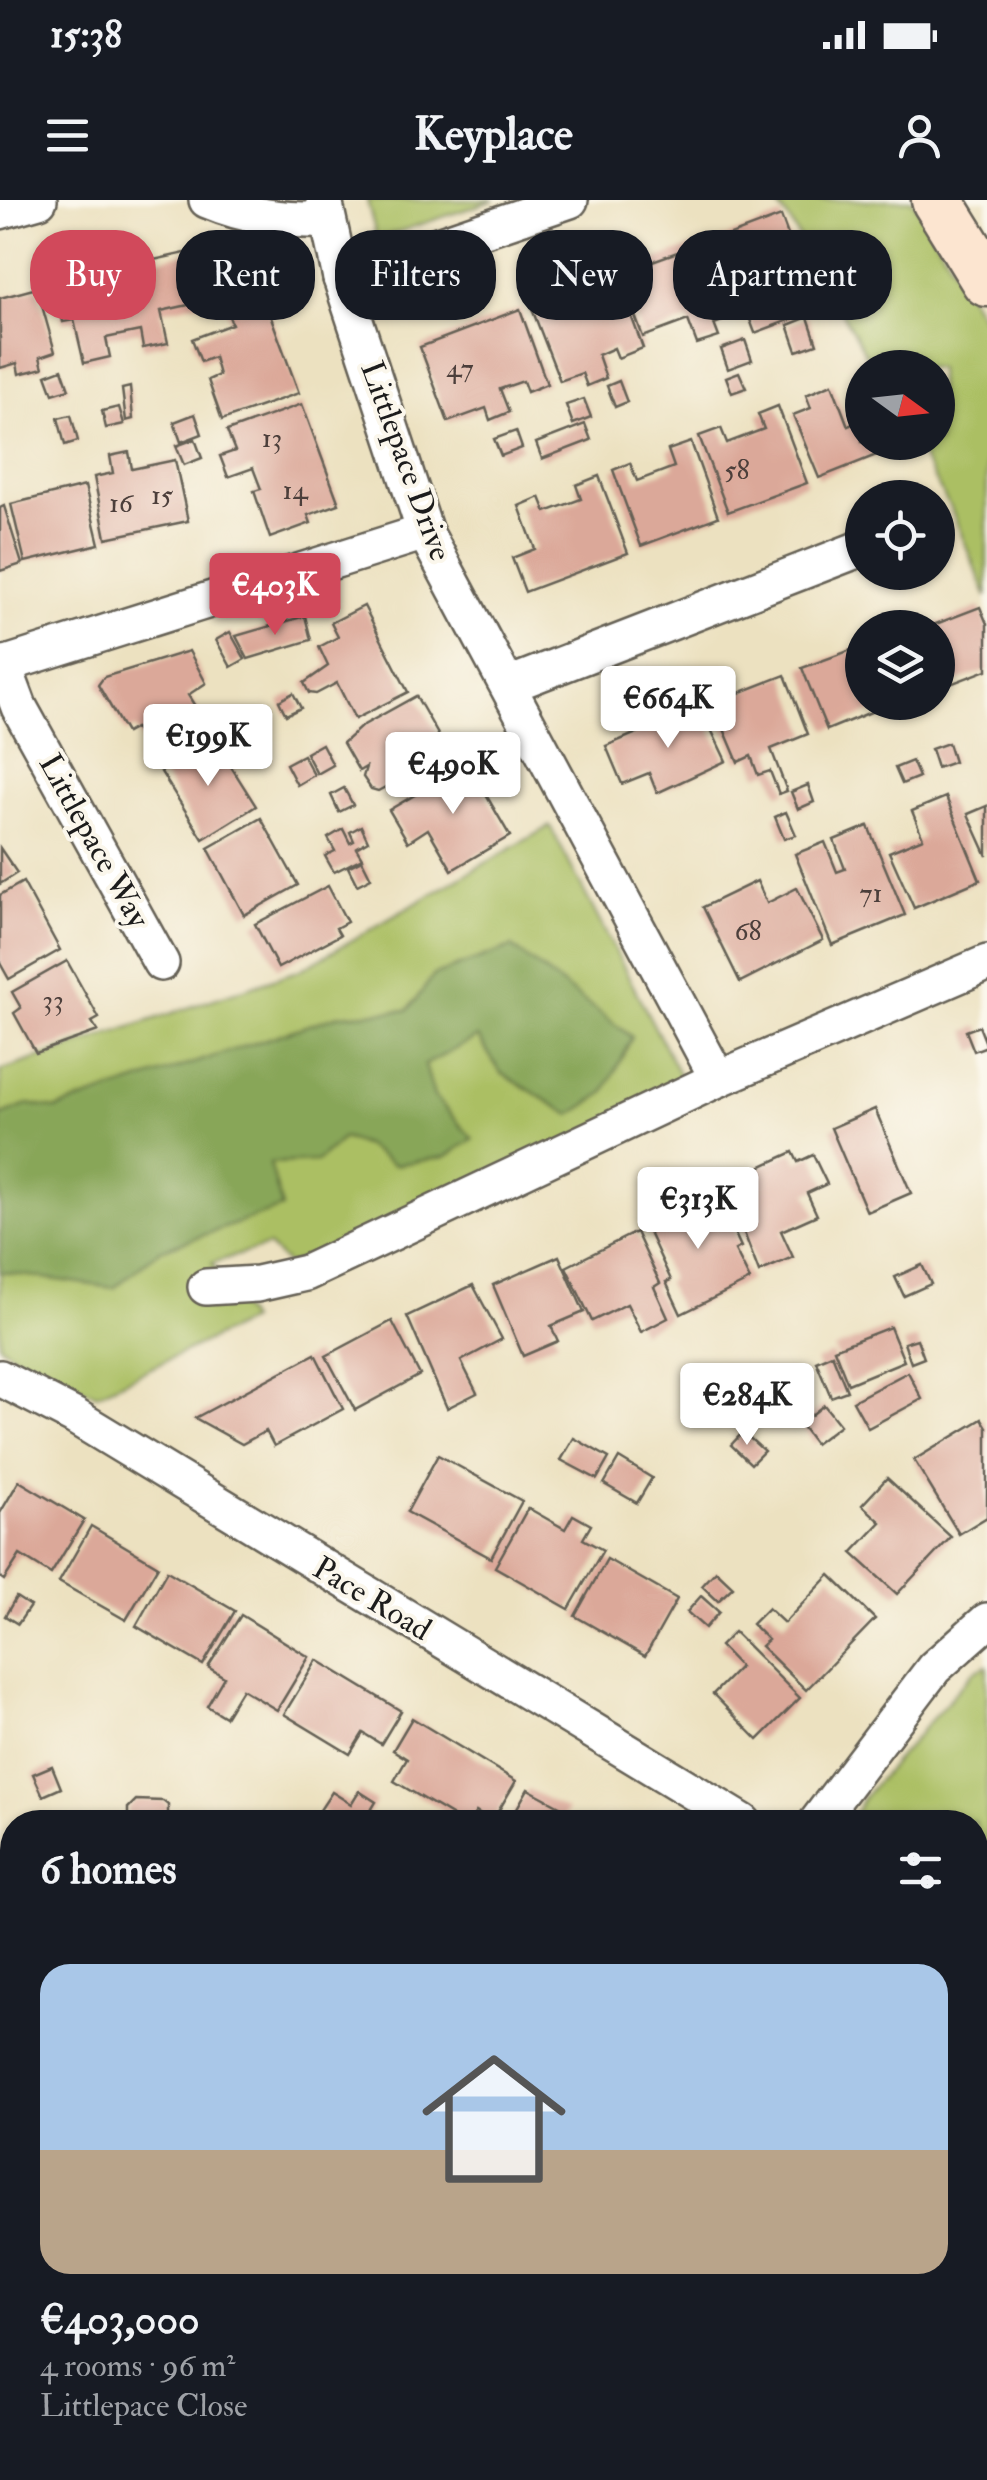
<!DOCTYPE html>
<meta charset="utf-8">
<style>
body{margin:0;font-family:"IM FELL Double Pica",serif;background:#20242c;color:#f1f3f6;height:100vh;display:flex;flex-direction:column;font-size:38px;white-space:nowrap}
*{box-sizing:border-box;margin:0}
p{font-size:32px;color:#9ea1a6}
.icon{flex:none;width:55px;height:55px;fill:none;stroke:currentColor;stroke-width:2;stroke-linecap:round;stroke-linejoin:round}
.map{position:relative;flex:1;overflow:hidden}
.drawer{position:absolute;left:0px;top:1610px;width:988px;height:670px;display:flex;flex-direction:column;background:#171b24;border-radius:40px 40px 0 0;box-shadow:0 2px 8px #0004}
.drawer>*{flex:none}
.top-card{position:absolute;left:30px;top:30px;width:928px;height:90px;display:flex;gap:20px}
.needle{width:65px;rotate:105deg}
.tools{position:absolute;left:845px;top:150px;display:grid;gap:20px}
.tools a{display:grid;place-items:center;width:110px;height:110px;border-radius:50%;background:#171b24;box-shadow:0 2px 8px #0004;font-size:50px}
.price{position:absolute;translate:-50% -85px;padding:0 22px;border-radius:10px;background:#fff;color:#222;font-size:32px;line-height:65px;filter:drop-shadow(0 2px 5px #0008)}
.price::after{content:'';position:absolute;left:50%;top:60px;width:30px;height:22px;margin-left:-15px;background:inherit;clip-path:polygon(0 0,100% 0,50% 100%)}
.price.current{background:#d1495b;color:#fff}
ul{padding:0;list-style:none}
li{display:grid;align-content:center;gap:20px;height:530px;padding:0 40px}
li+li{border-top:2px solid #363941}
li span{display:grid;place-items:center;height:310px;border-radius:30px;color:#555}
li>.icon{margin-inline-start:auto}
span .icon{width:180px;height:180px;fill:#fffc;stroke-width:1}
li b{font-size:42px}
h2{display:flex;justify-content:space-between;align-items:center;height:120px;padding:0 40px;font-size:42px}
.pill{padding:0 35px;border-radius:40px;background:#171b24;box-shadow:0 2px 8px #0004;font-size:35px;line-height:90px}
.pill.current{background:#d1495b;color:#fff}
.status{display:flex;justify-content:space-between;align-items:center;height:70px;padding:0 50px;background:#171b24;direction:ltr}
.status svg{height:28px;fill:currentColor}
header{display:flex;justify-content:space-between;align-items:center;height:130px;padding:0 40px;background:#171b24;font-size:45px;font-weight:800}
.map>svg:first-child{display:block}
.green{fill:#abbf63;stroke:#646e40;stroke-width:2.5}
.forest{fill:#88a659;stroke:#52613a;stroke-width:2.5}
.building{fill:#dba899}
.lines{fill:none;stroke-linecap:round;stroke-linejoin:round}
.street-casing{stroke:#656155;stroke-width:40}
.secondary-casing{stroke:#656155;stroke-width:55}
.street{stroke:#fff;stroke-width:35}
.secondary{stroke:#fce5d0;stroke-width:50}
.labels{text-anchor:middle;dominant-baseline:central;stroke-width:8;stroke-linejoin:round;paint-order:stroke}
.number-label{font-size:28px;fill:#4c3f3b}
.street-label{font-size:32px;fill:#1c1c1c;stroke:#fbf7ec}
</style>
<div class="status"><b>15:38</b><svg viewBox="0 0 49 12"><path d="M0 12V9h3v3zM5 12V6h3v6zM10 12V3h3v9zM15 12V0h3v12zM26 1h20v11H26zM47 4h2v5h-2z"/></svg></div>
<header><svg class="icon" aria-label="menu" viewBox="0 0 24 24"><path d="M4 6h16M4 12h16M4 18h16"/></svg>Keyplace<svg class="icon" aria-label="person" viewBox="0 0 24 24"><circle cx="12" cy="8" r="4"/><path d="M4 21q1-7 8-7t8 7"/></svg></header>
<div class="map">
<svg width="987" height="2280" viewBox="0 0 987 2280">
<rect width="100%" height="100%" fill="#fbf7ec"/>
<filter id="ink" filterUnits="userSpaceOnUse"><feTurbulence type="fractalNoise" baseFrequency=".01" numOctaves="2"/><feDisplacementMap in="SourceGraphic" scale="20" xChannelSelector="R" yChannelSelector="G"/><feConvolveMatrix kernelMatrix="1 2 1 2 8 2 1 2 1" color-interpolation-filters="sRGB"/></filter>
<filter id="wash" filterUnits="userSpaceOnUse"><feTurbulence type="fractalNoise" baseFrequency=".0048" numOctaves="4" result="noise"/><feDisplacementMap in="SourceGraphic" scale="40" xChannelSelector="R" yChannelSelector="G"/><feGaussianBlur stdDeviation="2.25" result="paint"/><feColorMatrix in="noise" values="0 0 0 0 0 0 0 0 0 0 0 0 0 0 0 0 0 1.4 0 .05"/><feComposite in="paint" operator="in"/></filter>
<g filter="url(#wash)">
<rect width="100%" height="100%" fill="#ece1c0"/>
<!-- green -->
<g class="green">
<path d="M 367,0 L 494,0 L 377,39 Z"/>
<path d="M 772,0 L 913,0 L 987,126 L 987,397 L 951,309 L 914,243 L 938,242 L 938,168 L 873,167 L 788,18 Z"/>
<path d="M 550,626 L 688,891 L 288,1065 L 268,1046 L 212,1063 L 249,1121 L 97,1194 L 36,1172 L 0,1145 L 0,871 L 300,770 Z"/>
<path d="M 987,1465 L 987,2192 L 975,2212 L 975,1622 L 850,1622 L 863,1598 L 974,1471 Z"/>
<path d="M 396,2268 L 941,2268 L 933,2280 L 384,2280 Z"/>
</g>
<!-- forest -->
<g class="forest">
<path d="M 512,747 L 632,837 L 604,893 L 571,915 L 501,873 L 478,837 L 425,865 L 434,896 L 473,939 L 445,957 L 394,965 L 366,946 L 343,938 L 317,961 L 270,963 L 282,1008 L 160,1050 L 114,1088 L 0,1072 L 0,916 L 29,904 L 55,909 L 339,815 L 408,810 L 434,775 Z"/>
<path d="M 987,2192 L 987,2280 L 933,2280 L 941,2268 L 975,2268 L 975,2212 Z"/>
</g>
<g id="blocks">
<!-- building -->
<g class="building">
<path d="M 781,16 L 808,90 L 784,99 L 792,119 L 755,133 L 720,39 Z"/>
<path d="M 708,41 L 736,116 L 714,124 L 719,137 L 697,144 L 688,120 L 643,137 L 619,73 Z"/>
<path d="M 190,52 L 202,102 L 161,111 L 168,143 L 143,148 L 140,131 L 106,138 L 110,157 L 84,163 L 74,120 L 63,122 L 54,82 Z"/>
<path d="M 617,77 L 643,148 L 618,158 L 614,148 L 598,155 L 606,178 L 587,186 L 582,173 L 560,181 L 532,109 Z"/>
<path d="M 37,88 L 55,152 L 40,157 L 43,168 L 19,174 L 17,163 L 0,168 L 0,98 Z"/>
<path d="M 262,93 L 299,193 L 222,220 L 208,180 L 219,175 L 214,157 L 201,162 L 192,139 L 232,124 L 225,106 Z"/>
<path d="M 520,109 L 547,184 L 527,192 L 523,181 L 500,189 L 509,212 L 490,220 L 486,208 L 448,222 L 420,147 Z"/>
<path d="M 808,117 L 817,144 L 797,151 L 788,125 Z"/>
<path d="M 745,140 L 752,160 L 728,169 L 721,149 Z"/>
<path d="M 62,169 L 69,189 L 53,194 L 46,175 Z"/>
<path d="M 739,172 L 746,188 L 732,193 L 726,177 Z"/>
<path d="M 619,181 L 627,202 L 615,207 L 607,186 Z"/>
<path d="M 832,184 L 848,226 L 862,220 L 862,242 L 881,242 L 884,252 L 819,278 L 793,215 L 811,208 L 806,195 Z"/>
<path d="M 130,187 L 133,219 L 126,221 L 122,189 Z"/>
<path d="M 584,199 L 591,217 L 573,224 L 566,205 Z"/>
<path d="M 302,204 L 339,304 L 308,315 L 311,323 L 270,338 L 254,291 L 261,289 L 253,268 L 228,277 L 220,256 L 235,251 L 227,231 Z"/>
<path d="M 778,206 L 807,283 L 728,312 L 699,236 L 721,228 L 727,243 L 764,229 L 758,214 Z"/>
<path d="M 119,207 L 124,224 L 106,228 L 102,211 Z"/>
<path d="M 195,214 L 202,234 L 181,242 L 174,222 Z"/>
<path d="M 71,215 L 78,241 L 65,245 L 58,218 Z"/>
<path d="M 585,224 L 591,240 L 542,259 L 536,243 Z"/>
<path d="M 516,231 L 522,248 L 501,256 L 494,239 Z"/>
<path d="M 195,239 L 202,258 L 184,265 L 176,246 Z"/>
<path d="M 691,242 L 718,317 L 641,346 L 613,270 L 630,263 L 637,281 L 674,267 L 668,250 Z"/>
<path d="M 129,252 L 132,269 L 175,260 L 188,321 L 106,338 L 94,277 L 113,273 L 110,256 Z"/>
<path d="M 599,276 L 628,353 L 525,392 L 512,358 L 535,349 L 519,306 L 540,297 L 546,312 L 581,299 L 576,285 Z"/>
<path d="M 85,286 L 99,344 L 25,362 L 11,304 Z"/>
<path d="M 4,306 L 22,364 L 0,371 L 0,308 Z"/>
<path d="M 364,406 L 408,492 L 355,519 L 337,483 L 316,494 L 309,493 L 304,483 L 328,466 L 319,447 L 338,437 L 331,423 Z"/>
<path d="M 980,407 L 987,424 L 987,470 L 948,485 L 938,458 L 938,428 L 928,427 Z"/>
<path d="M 305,416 L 311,440 L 248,459 L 236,436 Z"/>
<path d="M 230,432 L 245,459 L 231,467 L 216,440 Z"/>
<path d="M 862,446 L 862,502 L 893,503 L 827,530 L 802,468 Z"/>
<path d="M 189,451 L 206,483 L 188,495 L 210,530 L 156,563 L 135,528 L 126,533 L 98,485 L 104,477 Z"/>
<path d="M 785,475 L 808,534 L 771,549 L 787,591 L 779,594 L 770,571 L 758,575 L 751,556 L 738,562 L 713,503 Z"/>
<path d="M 293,493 L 301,508 L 286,515 L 279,501 Z"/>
<path d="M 416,496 L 452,559 L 394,591 L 391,584 L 378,591 L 371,589 L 363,577 L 366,567 L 359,571 L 343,543 L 362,526 Z"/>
<path d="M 700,506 L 726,561 L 657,593 L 649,573 L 622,584 L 606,546 Z"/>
<path d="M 213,538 L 256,606 L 203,639 L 161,572 Z"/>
<path d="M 948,543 L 954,562 L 937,568 L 931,549 Z"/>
<path d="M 322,544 L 333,565 L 317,574 L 306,553 Z"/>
<path d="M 303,555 L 314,575 L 297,585 L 286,564 Z"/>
<path d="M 912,561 L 919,577 L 902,584 L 895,568 Z"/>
<path d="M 468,564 L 510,636 L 452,670 L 428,629 L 408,642 L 389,610 Z"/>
<path d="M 808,585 L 814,602 L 798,609 L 791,592 Z"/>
<path d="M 344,588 L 353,605 L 339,612 L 331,595 Z"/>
<path d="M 946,597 L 980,680 L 914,708 L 889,652 L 923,638 L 912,611 Z"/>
<path d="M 987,606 L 987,656 L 968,614 Z"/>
<path d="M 786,612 L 796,635 L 784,639 L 775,617 Z"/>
<path d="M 261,618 L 298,685 L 244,715 L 208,648 Z"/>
<path d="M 361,626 L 368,641 L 356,648 L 362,658 L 334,672 L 325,656 L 335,651 L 328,638 L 343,629 L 350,643 L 354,641 L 350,632 Z"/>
<path d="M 868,626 L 905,715 L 832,745 L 795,654 L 825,642 L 837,672 L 845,669 L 834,640 Z"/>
<path d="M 0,648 L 17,673 L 0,684 Z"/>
<path d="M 362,660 L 371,678 L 357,685 L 348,667 Z"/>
<path d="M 757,681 L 767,703 L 797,688 L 823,740 L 740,782 L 703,707 Z"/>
<path d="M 23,682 L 60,750 L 9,779 L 0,763 L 0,695 Z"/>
<path d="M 328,686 L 347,722 L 336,728 L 340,735 L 278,768 L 255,724 Z"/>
<path d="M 67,761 L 99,818 L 92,822 L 98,831 L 36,853 L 14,813 L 21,808 L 12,792 Z"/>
<path d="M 979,826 L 987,846 L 974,851 L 966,831 Z"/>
<path d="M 875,909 L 911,993 L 867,1012 L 831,928 Z"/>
<path d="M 793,952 L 798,962 L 813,955 L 827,984 L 807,993 L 817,1015 L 781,1031 L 793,1057 L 759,1072 L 725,983 Z"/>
<path d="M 715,991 L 741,1047 L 735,1050 L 750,1080 L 681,1114 L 666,1082 L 671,1080 L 645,1024 Z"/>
<path d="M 636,1032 L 660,1083 L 654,1087 L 668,1118 L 641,1132 L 627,1104 L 592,1121 L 566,1067 Z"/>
<path d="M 559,1056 L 584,1112 L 551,1126 L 558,1141 L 523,1156 L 493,1085 Z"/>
<path d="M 922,1065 L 931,1084 L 904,1096 L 895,1077 Z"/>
<path d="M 473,1085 L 502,1139 L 461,1161 L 477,1193 L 447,1208 L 407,1116 Z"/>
<path d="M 392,1121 L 420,1175 L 355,1210 L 326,1156 Z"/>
<path d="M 890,1127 L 904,1161 L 848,1184 L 834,1149 Z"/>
<path d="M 917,1139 L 924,1158 L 911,1163 L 904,1143 Z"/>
<path d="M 315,1154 L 343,1209 L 274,1246 L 266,1231 L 242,1244 L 195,1218 Z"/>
<path d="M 832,1154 L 847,1191 L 831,1197 L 816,1161 Z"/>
<path d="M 908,1172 L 922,1199 L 868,1228 L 853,1201 Z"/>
<path d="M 824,1205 L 840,1225 L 815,1244 L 800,1224 Z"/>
<path d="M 982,1219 L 987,1227 L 987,1317 L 959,1334 L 914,1260 Z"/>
<path d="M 743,1232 L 764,1251 L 751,1264 L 731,1245 Z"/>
<path d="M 574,1238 L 609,1258 L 597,1279 L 561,1260 Z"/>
<path d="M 438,1255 L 522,1301 L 491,1358 L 407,1312 Z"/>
<path d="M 619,1258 L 652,1278 L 637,1303 L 604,1284 Z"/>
<path d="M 887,1278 L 951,1337 L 897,1394 L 852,1353 L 881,1322 L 862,1305 Z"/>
<path d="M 19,1281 L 84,1320 L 51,1374 L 20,1355 L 4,1380 L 0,1377 L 0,1313 Z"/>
<path d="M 528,1308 L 565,1329 L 573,1315 L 591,1325 L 583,1339 L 603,1350 L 569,1409 L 495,1367 Z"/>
<path d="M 91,1326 L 158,1366 L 126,1420 L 59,1382 Z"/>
<path d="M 607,1359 L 677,1399 L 645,1456 L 575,1416 Z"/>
<path d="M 167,1371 L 235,1411 L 203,1465 L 136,1426 Z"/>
<path d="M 716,1371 L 733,1387 L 718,1401 L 702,1386 Z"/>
<path d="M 830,1375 L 875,1419 L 806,1490 L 761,1446 L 768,1440 L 752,1424 L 768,1408 L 784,1423 Z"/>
<path d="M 701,1396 L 719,1412 L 705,1428 L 687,1412 Z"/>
<path d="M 16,1397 L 30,1406 L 18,1424 L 5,1416 Z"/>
<path d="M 241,1415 L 309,1457 L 277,1510 L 242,1489 L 225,1517 L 207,1506 L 224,1477 L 208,1467 Z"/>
<path d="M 734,1432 L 800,1498 L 758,1540 L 713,1494 L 740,1467 L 720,1446 Z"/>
<path d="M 317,1460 L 401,1511 L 381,1544 L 363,1533 L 350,1554 L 284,1514 Z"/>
<path d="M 412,1518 L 516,1581 L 492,1622 L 476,1612 L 469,1622 L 463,1622 L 394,1581 L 407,1559 L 393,1550 Z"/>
<path d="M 52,1566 L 61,1588 L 43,1596 L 33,1574 Z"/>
<path d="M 528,1589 L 567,1610 L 561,1622 L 509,1622 Z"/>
<path d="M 359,1591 L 376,1602 L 364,1622 L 340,1622 L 320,1610 L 332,1592 L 351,1604 Z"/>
<path d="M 136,1600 L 163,1601 L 168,1605 L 168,1622 L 128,1622 L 128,1608 Z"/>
<path d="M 0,1660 L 7,1666 L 12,1660 L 12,1766 L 0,1754 Z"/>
<path d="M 0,1764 L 12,1776 L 12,1805 L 0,1818 Z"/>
<path d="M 12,2046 L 12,2111 L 5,2094 L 12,2089 L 0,2072 L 0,2055 Z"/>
<path d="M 78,2268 L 165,2268 L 172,2280 L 85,2280 Z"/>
</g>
</g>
</g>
<g filter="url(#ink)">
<use href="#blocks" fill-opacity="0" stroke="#656155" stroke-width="2.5"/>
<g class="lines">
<!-- street casing -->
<g class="street-casing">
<g id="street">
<path d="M 207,0 C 247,17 283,21 327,20"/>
<path d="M 324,0 L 341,78 L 425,332 L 718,879"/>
<path d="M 0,11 L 39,0"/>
<path d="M 341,78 L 570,0"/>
<path d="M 3,464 L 19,507 L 161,763"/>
<path d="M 0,466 L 425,332"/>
<path d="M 509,485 L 862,348"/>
<path d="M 206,1087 L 257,1084 L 306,1073 L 718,879 L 987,763"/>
<path d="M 0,1178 L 74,1216 L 743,1622"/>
<path d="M 817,1622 L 934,1468 L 987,1421"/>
<path d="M 0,1953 L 12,1944"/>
<path d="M 403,2268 L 414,2280"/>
</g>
</g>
<!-- secondary casing -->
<g class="secondary-casing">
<path id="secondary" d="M 937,0 L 987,81"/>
</g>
<!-- street -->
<use href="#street" class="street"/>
<!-- secondary -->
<use href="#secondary" class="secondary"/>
</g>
</g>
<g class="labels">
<!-- number labels -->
<g class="number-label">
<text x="460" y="168">47</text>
<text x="272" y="238">13</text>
<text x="737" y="270">58</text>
<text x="295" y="290">14</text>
<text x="162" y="295">15</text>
<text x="121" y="303">16</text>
<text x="871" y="693">71</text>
<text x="748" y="731">68</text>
<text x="53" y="800">33</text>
</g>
<!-- street labels -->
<g class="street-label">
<text transform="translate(406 261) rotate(70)">Littlepace Drive</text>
<text transform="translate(94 641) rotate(61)">Littlepace Way</text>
<text transform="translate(372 1399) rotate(31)">Pace Road</text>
</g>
</g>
</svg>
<div class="tools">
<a><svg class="needle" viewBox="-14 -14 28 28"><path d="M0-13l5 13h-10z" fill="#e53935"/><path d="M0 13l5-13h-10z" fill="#9ea1a6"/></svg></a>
<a><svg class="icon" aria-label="locate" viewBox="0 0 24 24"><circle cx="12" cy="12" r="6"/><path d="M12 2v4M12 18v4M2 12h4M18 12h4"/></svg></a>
<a><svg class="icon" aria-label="layers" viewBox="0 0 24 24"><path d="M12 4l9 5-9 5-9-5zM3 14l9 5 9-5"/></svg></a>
</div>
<b class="price current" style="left:275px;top:438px">€403K</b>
<b class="price" style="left:668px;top:551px">€664K</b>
<b class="price" style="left:208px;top:589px">€199K</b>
<b class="price" style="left:453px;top:617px">€490K</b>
<b class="price" style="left:698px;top:1052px">€313K</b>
<b class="price" style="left:747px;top:1248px">€284K</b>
<div class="top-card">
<a class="pill current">Buy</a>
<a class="pill">Rent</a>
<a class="pill">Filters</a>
<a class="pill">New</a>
<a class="pill">Apartment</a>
</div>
<section class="drawer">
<h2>6 homes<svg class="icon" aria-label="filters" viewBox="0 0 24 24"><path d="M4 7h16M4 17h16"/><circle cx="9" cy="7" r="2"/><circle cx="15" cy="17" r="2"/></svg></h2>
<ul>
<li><span style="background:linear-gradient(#a9c7e8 60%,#b9a48a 0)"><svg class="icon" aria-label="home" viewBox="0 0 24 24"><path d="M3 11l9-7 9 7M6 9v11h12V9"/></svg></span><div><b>€403,000</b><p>4 rooms · 96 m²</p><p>Littlepace Close</p></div></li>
</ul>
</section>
</div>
